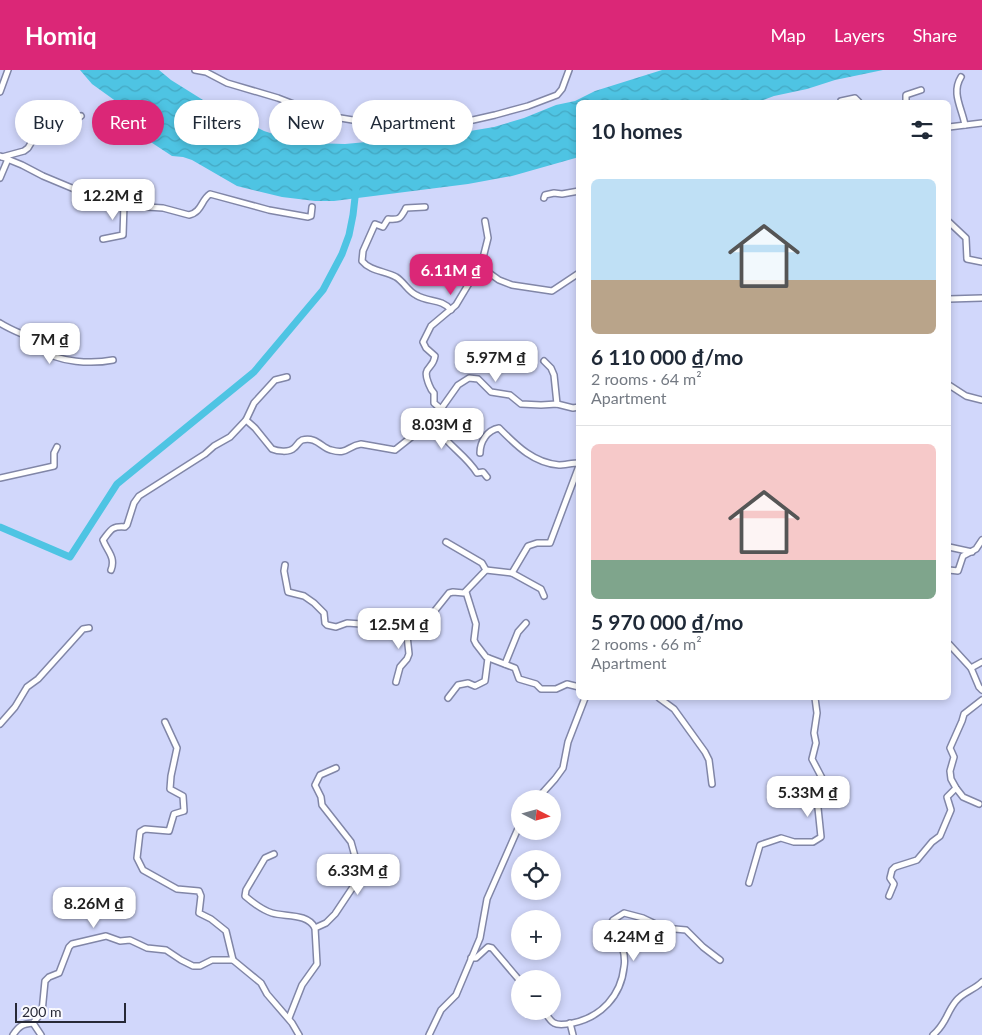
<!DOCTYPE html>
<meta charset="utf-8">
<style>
body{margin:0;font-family:Lato,sans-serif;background:#f2f2f3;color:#1f2937;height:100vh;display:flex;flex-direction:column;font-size:19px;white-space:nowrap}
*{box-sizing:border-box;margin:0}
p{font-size:16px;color:#747a83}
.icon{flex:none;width:28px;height:28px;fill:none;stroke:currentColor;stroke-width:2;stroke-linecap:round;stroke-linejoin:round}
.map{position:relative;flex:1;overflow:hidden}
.sheet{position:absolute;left:576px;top:30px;width:375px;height:600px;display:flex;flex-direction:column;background:#fff;border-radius:8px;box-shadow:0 2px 8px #0003}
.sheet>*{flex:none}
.hud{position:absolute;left:15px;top:30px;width:475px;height:45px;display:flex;gap:10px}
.needle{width:32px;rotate:96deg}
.fabs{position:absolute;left:511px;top:720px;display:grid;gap:10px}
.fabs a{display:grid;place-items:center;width:50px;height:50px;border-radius:50%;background:#fff;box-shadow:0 2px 8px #0003;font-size:25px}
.scale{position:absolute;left:15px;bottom:12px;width:111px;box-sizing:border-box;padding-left:5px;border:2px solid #272936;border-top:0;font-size:14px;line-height:18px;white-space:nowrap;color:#272936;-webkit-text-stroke:4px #fafafe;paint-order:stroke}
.price{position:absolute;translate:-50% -42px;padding:0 11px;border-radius:10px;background:#fff;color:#222;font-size:16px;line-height:32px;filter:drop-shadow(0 1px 2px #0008)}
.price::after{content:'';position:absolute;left:50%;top:30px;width:15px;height:11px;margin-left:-8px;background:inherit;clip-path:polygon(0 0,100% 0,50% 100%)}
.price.active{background:#db2777;color:#fff}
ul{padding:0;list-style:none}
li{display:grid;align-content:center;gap:10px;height:265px;padding:0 15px}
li+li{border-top:1px solid #e0e1e3}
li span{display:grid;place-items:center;height:155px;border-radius:8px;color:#555}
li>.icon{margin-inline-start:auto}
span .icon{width:90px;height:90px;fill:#fffc;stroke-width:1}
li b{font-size:21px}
h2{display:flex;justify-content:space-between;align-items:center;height:60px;padding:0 15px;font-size:21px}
.tag{padding:0 18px;border-radius:22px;background:#fff;box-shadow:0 2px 8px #0003;font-size:18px;line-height:45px}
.tag.active{background:#db2777;color:#fff}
header{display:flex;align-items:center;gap:30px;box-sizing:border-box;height:70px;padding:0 25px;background:#db2777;color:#fff}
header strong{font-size:24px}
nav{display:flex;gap:28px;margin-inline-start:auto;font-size:18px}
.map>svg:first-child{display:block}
.water{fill:url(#water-waves)}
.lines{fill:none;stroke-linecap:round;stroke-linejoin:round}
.river{stroke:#4ec4e3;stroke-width:7}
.minor-casing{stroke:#8186a7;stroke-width:8}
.minor{stroke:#fff;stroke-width:5}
</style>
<header>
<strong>Homiq</strong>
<nav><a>Map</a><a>Layers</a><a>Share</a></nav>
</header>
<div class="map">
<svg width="982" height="965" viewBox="0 0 982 965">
<defs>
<pattern id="water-waves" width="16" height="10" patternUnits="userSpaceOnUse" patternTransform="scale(1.25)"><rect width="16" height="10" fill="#4ec4e3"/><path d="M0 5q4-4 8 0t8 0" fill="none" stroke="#44a8c3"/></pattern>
</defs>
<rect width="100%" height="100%" fill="#d1d7fb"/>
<!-- water -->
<path class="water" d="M 80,0 L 159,0 L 171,10 L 211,35 L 264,61 L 286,68 L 311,73 L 345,74 L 452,64 L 494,57 L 524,48 L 556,35 L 575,31 L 595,21 L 662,0 L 883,0 L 835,10 L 807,19 L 774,26 L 758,32 L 579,32 L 579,87 L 512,106 L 468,114 L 334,131 L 315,131 L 282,127 L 237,116 L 192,90 L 183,87 L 172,86 L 140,65 L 125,48 L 117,32 L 92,14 Z"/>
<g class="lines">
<!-- river -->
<path class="river" d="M 0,457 L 70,487 L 117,414 L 254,302 L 323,220 L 342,184 L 349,165 L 353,145 L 356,119"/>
<!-- minor casing -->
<g class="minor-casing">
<g id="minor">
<path d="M 195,0 L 206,2 L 227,13 L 278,28 L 322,45 L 365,52 L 378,57 L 421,57 L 473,50 L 495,45 L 528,36 L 557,25 L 562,19 L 569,0"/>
<path d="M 961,7 C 951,23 962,38 965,55"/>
<path d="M 0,22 L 8,0"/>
<path d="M 841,31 L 855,28 L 859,32"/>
<path d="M 906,32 L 906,25 L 921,20"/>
<path d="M 949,57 L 982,53"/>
<path d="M 0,86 L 22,95 L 43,106 L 79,121 L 131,136 L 163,138 L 189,145 C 202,142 201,130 210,124 L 269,140 L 308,147 L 311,146 L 312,137"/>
<path d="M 2,87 L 24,81 L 28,78 L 37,63 L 48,66 L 65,54 L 72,51 L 81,46"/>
<path d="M 0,108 L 8,89"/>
<path d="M 544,128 L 545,125 L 554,123 L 562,124 L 579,121"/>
<path d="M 425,137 L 406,138 C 400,149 400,150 388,149 L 383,157 L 375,154 L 363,181 L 362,191 C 370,201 385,201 396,207 C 404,212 408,221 416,225 C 429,233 441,228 451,240"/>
<path d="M 949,152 L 966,168 L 967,189 L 982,192"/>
<path d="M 103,169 L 123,165 L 124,134"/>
<path d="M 485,200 L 483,188 L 488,168 L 485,151"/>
<path d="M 949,229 L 982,228"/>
<path d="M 0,253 C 11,260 23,264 35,270 C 39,273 38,276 41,279 C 58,293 93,294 113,290"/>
<path d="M 544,291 L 551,298 L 554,305 L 557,334"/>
<path d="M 949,315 L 966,326 L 982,330"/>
<path d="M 441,339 L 434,333 L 434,323 C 430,319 430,317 428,312 C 422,296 433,300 435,286 L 426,278 L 423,272 L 431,256 L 456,235 L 471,210 L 485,200 L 499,210 L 512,215 L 552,221 L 579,203"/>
<path d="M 246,350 L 254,333 L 275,310 L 287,307"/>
<path d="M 480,383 C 480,372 487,360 499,358 C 516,375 533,393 559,395 C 565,395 572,393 579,393"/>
<path d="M 487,407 L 483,402 L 477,403 C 466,385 448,376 437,358 L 441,339 L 458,315 L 469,308 L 478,309 L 491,322 L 510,325 L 521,334 L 541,335 L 557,334 L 573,338 L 579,337"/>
<path d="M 0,408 L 54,396 L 54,383 L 57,377"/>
<path d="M 446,472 L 482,493 L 486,500"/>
<path d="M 949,477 L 972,482"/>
<path d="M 285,495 L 284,501 L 288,522 L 304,526 L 314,533 L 324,543 L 325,553 L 327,555 L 336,557 L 347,553 L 361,554 L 433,543 L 449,523 L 453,522 L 464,523 L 486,500 L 512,503 L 528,476 L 537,473 L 550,473 L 579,396"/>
<path d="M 111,500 C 116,487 107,481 103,470 C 111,460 111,456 125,457 L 127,455 L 134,433 L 139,426 L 205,384 L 214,376 L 230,367 L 246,350 L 255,358 L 272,379 C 277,381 289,383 294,378 C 297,376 298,372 302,370 C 316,366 322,378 331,380 C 348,385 347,376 361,374 L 395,380 L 424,357 L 437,358"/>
<path d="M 949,500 L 958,501 L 963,486 L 976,479 L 982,470"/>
<path d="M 512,503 L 541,519 L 544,526"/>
<path d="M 466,522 L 476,554 L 474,570 L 476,574 L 486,587 L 515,598 L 519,609 L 536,614 L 541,619 L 556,619 L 567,614 L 579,617"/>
<path d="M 949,574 L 971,598 L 979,617 L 982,620"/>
<path d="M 505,594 L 518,562 L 526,553"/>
<path d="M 971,598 L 982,592"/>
<path d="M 396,612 L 400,597 L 407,589 L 409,584 L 405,547"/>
<path d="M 448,628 L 458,615 L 468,613 L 475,616 L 485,611 L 488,588"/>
<path d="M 659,628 L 674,639 L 705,682 L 709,690 L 712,714"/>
<path d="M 165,652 L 177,678 L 171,706 L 170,719 L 183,726 L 184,741 L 174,744 L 169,761 L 145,759 L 140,762 L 137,788 L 143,800 L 177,819 L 199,821 L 201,826 L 199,843 L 211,849 L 226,861 L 233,890 L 261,913 L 267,924 L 292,953 L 299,965"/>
<path d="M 0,654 L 15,637 L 27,617 L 38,609 L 83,559 L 89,558"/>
<path d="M 537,729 L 555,709 L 563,698 L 568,672 L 585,628"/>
<path d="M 979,734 L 963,727 L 956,718 L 951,709 L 950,701 L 954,687 L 950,678 L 962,651 L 964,644 L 982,630"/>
<path d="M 274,784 L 265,788 L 246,820 L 245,826 C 252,832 262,840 272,843 C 285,847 308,843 315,858"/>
<path d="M 749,813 L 760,775 L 781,768 L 794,772 L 813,772 L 821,767 L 818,738 L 821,721 L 822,708 L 812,689 L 816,673 L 814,663 L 817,643 L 815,628"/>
<path d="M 889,826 L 894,814 L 890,808 L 892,800 L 895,797 L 917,790 L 932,772 L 940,766 L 951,740 L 947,727 L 956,718"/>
<path d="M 471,888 L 476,888 L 488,877 L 492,878 L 520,911"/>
<path d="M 544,941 C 547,945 550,951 554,953 C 559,956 568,954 573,953 C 601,947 621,926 624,897 C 626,886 622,874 617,864 C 615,860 612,858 611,854 L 613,850 L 624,843 L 643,848 L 664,858 L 686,860 L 703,877 L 720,890"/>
<path d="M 289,948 L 302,915 L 317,894 L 315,858 L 326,853 L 335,844 L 363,802 L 356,790 L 351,772 L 322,735 L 321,727 L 315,715 L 320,705 L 336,698"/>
<path d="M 33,953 L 41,965"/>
<path d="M 570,953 L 573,965"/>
<path d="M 13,965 C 19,956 22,954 33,953 L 42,942 L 45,911 L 49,907 L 59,903 L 69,877 L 72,874 L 106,866 L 120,871 L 130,870 L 147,878 L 166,880 L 181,890 L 193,896 L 200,896 L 212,890 L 233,890"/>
<path d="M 429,965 L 441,940 L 456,925 L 480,868 L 487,829 L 520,754"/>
<path d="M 933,965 C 947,953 946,943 956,931 C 963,922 974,920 982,912"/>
</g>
</g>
<!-- minor -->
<use href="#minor" class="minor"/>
</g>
</svg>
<div class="fabs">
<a><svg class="needle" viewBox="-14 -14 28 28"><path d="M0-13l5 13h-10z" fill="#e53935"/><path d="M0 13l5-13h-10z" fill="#747a83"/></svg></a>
<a><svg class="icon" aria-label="locate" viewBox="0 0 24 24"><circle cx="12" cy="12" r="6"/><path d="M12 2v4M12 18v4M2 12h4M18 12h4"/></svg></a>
<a>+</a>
<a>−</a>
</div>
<div class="scale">200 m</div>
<b class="price" style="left:113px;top:151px">12.2M ₫</b>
<b class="price active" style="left:451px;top:226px">6.11M ₫</b>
<b class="price" style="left:50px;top:295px">7M ₫</b>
<b class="price" style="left:496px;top:313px">5.97M ₫</b>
<b class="price" style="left:442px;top:380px">8.03M ₫</b>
<b class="price" style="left:399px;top:580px">12.5M ₫</b>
<b class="price" style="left:808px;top:748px">5.33M ₫</b>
<b class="price" style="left:358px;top:826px">6.33M ₫</b>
<b class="price" style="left:94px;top:859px">8.26M ₫</b>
<b class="price" style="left:634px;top:892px">4.24M ₫</b>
<div class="hud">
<a class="tag">Buy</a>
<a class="tag active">Rent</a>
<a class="tag">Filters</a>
<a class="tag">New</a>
<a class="tag">Apartment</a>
</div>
<section class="sheet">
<h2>10 homes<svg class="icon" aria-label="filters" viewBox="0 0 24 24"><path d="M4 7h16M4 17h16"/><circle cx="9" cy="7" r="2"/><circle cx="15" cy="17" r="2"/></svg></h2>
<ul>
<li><span style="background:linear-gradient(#bfe0f5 65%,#b9a48a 0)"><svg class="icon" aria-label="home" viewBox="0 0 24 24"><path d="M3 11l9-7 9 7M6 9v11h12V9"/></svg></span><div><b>6 110 000 ₫/mo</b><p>2 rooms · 64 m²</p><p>Apartment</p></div></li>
<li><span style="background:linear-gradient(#f6c9c9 75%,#7fa58c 0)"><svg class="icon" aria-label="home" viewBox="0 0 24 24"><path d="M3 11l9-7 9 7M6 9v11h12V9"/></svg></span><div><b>5 970 000 ₫/mo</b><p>2 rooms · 66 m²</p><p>Apartment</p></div></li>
</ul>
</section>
</div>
